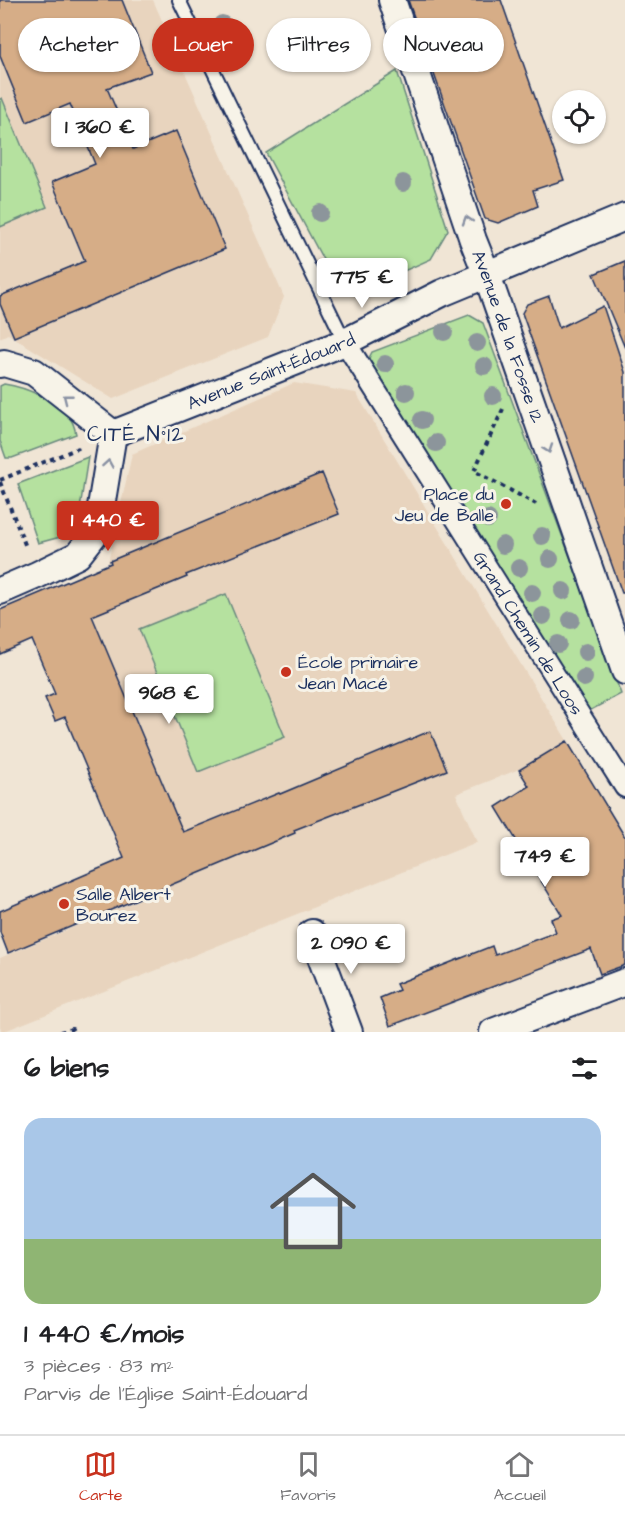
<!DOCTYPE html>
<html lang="fr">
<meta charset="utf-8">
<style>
body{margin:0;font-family:"Architects Daughter",sans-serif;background:#f2f2f2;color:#202124;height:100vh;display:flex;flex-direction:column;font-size:22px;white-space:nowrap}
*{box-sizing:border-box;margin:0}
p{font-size:20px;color:#757577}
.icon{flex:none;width:33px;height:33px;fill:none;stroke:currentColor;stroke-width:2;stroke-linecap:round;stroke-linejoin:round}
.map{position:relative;height:1032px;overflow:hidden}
.side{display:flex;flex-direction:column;background:#fff;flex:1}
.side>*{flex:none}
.top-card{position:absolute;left:18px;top:18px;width:590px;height:54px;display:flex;gap:12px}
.fabs{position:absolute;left:552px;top:90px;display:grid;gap:12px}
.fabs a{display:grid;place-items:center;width:54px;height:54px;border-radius:50%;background:#fff;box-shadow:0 2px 4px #0004;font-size:30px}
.price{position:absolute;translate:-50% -51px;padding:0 14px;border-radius:6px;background:#fff;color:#222;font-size:20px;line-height:39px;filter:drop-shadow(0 2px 3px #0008)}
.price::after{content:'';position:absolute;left:50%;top:36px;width:18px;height:14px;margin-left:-9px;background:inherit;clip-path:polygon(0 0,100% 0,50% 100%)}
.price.current{background:#c8321e;color:#fff}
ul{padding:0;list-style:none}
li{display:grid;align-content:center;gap:12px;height:318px;padding:0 24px}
li span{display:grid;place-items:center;height:186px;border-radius:18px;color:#555}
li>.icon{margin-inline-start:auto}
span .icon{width:108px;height:108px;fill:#fffc;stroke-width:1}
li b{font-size:26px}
h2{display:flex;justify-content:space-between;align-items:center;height:72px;padding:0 24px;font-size:26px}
.tag{padding:0 21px;border-radius:27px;background:#fff;box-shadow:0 2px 4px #0004;font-size:21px;line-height:54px}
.tag.current{background:#c8321e;color:#fff}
.tabs{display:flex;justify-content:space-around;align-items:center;height:84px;border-top:2px solid #e0e0e0;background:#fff;font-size:16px;color:#757577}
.tabs a{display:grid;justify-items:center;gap:3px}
.tabs .current{color:#c8321e}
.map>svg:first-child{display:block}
.built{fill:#e8d4be}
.green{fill:#b5e19f;stroke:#68887e;stroke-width:1.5}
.building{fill:#d6ad87;stroke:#1b2f5e;stroke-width:1.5}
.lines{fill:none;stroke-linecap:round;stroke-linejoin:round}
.service-casing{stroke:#1b2f5e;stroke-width:16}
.pedestrian-casing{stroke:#1b2f5e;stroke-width:24}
.minor-casing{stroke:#1b2f5e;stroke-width:30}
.path{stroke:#1b2f5e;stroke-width:4;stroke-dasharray:4.5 4.5;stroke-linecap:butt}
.service{stroke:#f7f3e8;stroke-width:12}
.pedestrian{stroke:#f7f3e8;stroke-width:20}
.minor{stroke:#f7f3e8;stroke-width:26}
.tree{fill:#8c959b}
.oneway{stroke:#8991a3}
.poi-dot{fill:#c8321e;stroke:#f7f3e8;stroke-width:2}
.labels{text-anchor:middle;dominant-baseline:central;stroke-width:6;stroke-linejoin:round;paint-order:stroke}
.street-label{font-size:18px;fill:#1b2f5e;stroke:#f7f3e8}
.poi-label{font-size:18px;fill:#1b2f5e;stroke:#f7f3e8;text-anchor:start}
.quarter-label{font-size:21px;letter-spacing:1.5px;fill:#1b2f5e;stroke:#f7f3e8}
</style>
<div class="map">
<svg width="625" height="1032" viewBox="0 0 625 1032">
<rect width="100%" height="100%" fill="#f0e5d5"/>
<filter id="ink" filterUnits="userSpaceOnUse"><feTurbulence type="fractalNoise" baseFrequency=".0167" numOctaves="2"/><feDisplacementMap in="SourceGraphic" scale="12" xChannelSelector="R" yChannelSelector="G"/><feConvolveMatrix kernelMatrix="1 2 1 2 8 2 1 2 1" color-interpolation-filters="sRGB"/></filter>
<g filter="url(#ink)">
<!-- built -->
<g class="built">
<path d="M 0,0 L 153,0 L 284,297 L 268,337 L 113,399 L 8,334 L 0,338 Z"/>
<path d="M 294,383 L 356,393 L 568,742 L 522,768 L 456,794 L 477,842 L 2,1032 L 0,1026 L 0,958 L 141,899 L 17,603 L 107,567 L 132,454 Z"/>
</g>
<!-- green -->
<g class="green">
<path d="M 397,71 L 448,230 L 431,259 L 370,286 L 335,282 L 266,153 Z"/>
<path d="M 2,98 L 47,207 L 0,227 L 0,99 Z"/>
<path d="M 469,315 L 483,323 L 621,694 L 589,711 L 367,362 L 372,352 Z"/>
<path d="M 4,384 C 25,387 60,401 71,420 C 74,424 75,430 76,434 L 12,458 L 6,458 L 0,441 L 0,386 Z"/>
<path d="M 88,457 L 77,527 L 64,536 L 38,543 L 18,484 Z"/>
<path d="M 226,594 L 285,737 L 198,772 L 139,629 Z"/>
</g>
<!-- building -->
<g class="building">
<path d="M 0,0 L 122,0 L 151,72 L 107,88 L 133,149 L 176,131 L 225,249 L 14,337 L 0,304 L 0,296 L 85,261 L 52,182 L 95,164 L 70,104 L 27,122 L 0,56 Z"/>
<path d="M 408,0 L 501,0 L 564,180 L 533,190 L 538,206 L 498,223 L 485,219 Z"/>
<path d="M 625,261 L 625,348 L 594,274 Z"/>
<path d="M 549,296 L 559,328 L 603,306 L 625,372 L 625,593 L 622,593 L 522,313 L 527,304 Z"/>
<path d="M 322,473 L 339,514 L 186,575 L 187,577 L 92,616 L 183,832 L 279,793 L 280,794 L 430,731 L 447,770 L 294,830 L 295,833 L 8,953 L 0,932 L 0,911 L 124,858 L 65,717 L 55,721 L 45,698 L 55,694 L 32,640 L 0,654 L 0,610 L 111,563 L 110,561 Z"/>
<path d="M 567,741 L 625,837 L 625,965 L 600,974 L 591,949 L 390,1026 L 380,998 L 399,990 L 396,984 L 492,946 L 495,955 L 556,932 L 551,919 L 562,915 L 496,807 L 529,786 L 519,770 Z"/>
</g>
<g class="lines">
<!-- service casing -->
<g class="service-casing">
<path id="service" d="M 179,0 L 345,342"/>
</g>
<!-- pedestrian casing -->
<g class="pedestrian-casing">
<g id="pedestrian">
<path id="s1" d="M 345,342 L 625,787"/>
</g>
</g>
<!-- minor casing -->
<g class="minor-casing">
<g id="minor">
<path id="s2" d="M 392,0 L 473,240 L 487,275 L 625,671"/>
<path d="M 0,364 L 4,363 L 34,372 L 113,434"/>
<path id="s3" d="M 113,434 L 345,342 L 442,293 L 625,217"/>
<path d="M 0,591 L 37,575 L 78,555 L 97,531 L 113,434"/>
<path d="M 312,933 L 349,1032"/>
<path d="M 493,1032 L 625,982"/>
</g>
</g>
<!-- path -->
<g class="path">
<path d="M 503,409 L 474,471 L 536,504"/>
<path d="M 0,480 L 81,447"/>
<path d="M 0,482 L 26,547"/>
<path d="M 60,1032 L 72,1029 L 73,1032"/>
</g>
<!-- service -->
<use href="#service" class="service"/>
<!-- pedestrian -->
<use href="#pedestrian" class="pedestrian"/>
<!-- minor -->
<use href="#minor" class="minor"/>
</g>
<!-- trees -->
<g class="tree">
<circle cx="222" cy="24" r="9"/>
<circle cx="403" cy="183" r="9"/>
<circle cx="320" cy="213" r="9"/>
<circle cx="444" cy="332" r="9"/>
<circle cx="477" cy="343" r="9"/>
<circle cx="385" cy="364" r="9"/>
<circle cx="484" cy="366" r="9"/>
<circle cx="406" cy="392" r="9"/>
<circle cx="493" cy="396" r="9"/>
<circle cx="422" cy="420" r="9"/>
<circle cx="436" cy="443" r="9"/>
<circle cx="488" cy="519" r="9"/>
<circle cx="542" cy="536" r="9"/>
<circle cx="503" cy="545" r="9"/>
<circle cx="550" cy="559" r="9"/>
<circle cx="519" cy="568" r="9"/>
<circle cx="563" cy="591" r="9"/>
<circle cx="532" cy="593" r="9"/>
<circle cx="543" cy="616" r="9"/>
<circle cx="571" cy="620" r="9"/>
<circle cx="558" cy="644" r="9"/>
<circle cx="586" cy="652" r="9"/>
<circle cx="584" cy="678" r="9"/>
</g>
<!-- one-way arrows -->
<defs><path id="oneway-chevron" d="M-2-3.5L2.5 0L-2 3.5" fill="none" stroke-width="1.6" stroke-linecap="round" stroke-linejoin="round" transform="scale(1.5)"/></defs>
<g class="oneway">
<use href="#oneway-chevron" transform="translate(467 220) rotate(-108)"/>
<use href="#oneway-chevron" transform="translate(67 398) rotate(-142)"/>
<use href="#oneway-chevron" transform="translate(548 449) rotate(71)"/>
<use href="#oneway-chevron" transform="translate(108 464) rotate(-81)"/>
</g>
</g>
<!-- markers -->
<g class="poi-dot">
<circle cx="506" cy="504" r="6"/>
<circle cx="286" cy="672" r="6"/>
<circle cx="64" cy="904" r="6"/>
</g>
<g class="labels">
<!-- street labels -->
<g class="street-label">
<text stroke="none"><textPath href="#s2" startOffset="356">Avenue de la Fosse 12</textPath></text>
<text stroke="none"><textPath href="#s3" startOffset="170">Avenue Saint-Édouard</textPath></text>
<text stroke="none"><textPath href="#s1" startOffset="344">Grand Chemin de Loos</textPath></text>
</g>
<!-- poi labels -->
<g class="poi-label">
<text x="494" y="494" text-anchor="end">Place du<tspan x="494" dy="21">Jeu de Balle</tspan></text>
<text x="298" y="662">École primaire<tspan x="298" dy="21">Jean Macé</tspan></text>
<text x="76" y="894">Salle Albert<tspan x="76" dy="21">Bourez</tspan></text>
</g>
<!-- quarter labels -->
<g class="quarter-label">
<text x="136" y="434">CITÉ N°12</text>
</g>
</g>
</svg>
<div class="fabs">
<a><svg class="icon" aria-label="locate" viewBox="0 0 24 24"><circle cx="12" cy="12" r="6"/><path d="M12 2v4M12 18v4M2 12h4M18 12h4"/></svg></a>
</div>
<b class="price" style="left:100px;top:159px">1 360 €</b>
<b class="price" style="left:362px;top:309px">775 €</b>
<b class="price current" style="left:108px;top:552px">1 440 €</b>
<b class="price" style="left:169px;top:725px">968 €</b>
<b class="price" style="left:545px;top:888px">749 €</b>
<b class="price" style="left:351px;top:975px">2 090 €</b>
<div class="top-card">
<a class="tag">Acheter</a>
<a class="tag current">Louer</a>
<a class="tag">Filtres</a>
<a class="tag">Nouveau</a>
</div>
</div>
<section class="side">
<h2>6 biens<svg class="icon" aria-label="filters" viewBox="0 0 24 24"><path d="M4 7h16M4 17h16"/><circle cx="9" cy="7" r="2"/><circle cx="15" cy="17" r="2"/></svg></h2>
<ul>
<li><span style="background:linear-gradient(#a9c7e8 65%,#8fb573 0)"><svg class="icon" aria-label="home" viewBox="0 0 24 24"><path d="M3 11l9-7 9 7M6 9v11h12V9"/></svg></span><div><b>1 440 €/mois</b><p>3 pièces · 83 m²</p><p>Parvis de l'Église Saint-Édouard</p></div></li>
</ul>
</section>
<nav class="tabs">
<a class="current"><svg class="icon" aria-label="map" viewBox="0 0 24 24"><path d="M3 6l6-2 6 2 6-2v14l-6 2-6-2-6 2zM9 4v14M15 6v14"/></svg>Carte</a>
<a><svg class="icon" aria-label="saved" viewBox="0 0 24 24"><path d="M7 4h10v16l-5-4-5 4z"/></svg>Favoris</a>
<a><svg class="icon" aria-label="home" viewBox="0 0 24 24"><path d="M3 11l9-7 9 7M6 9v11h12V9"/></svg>Accueil</a>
</nav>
